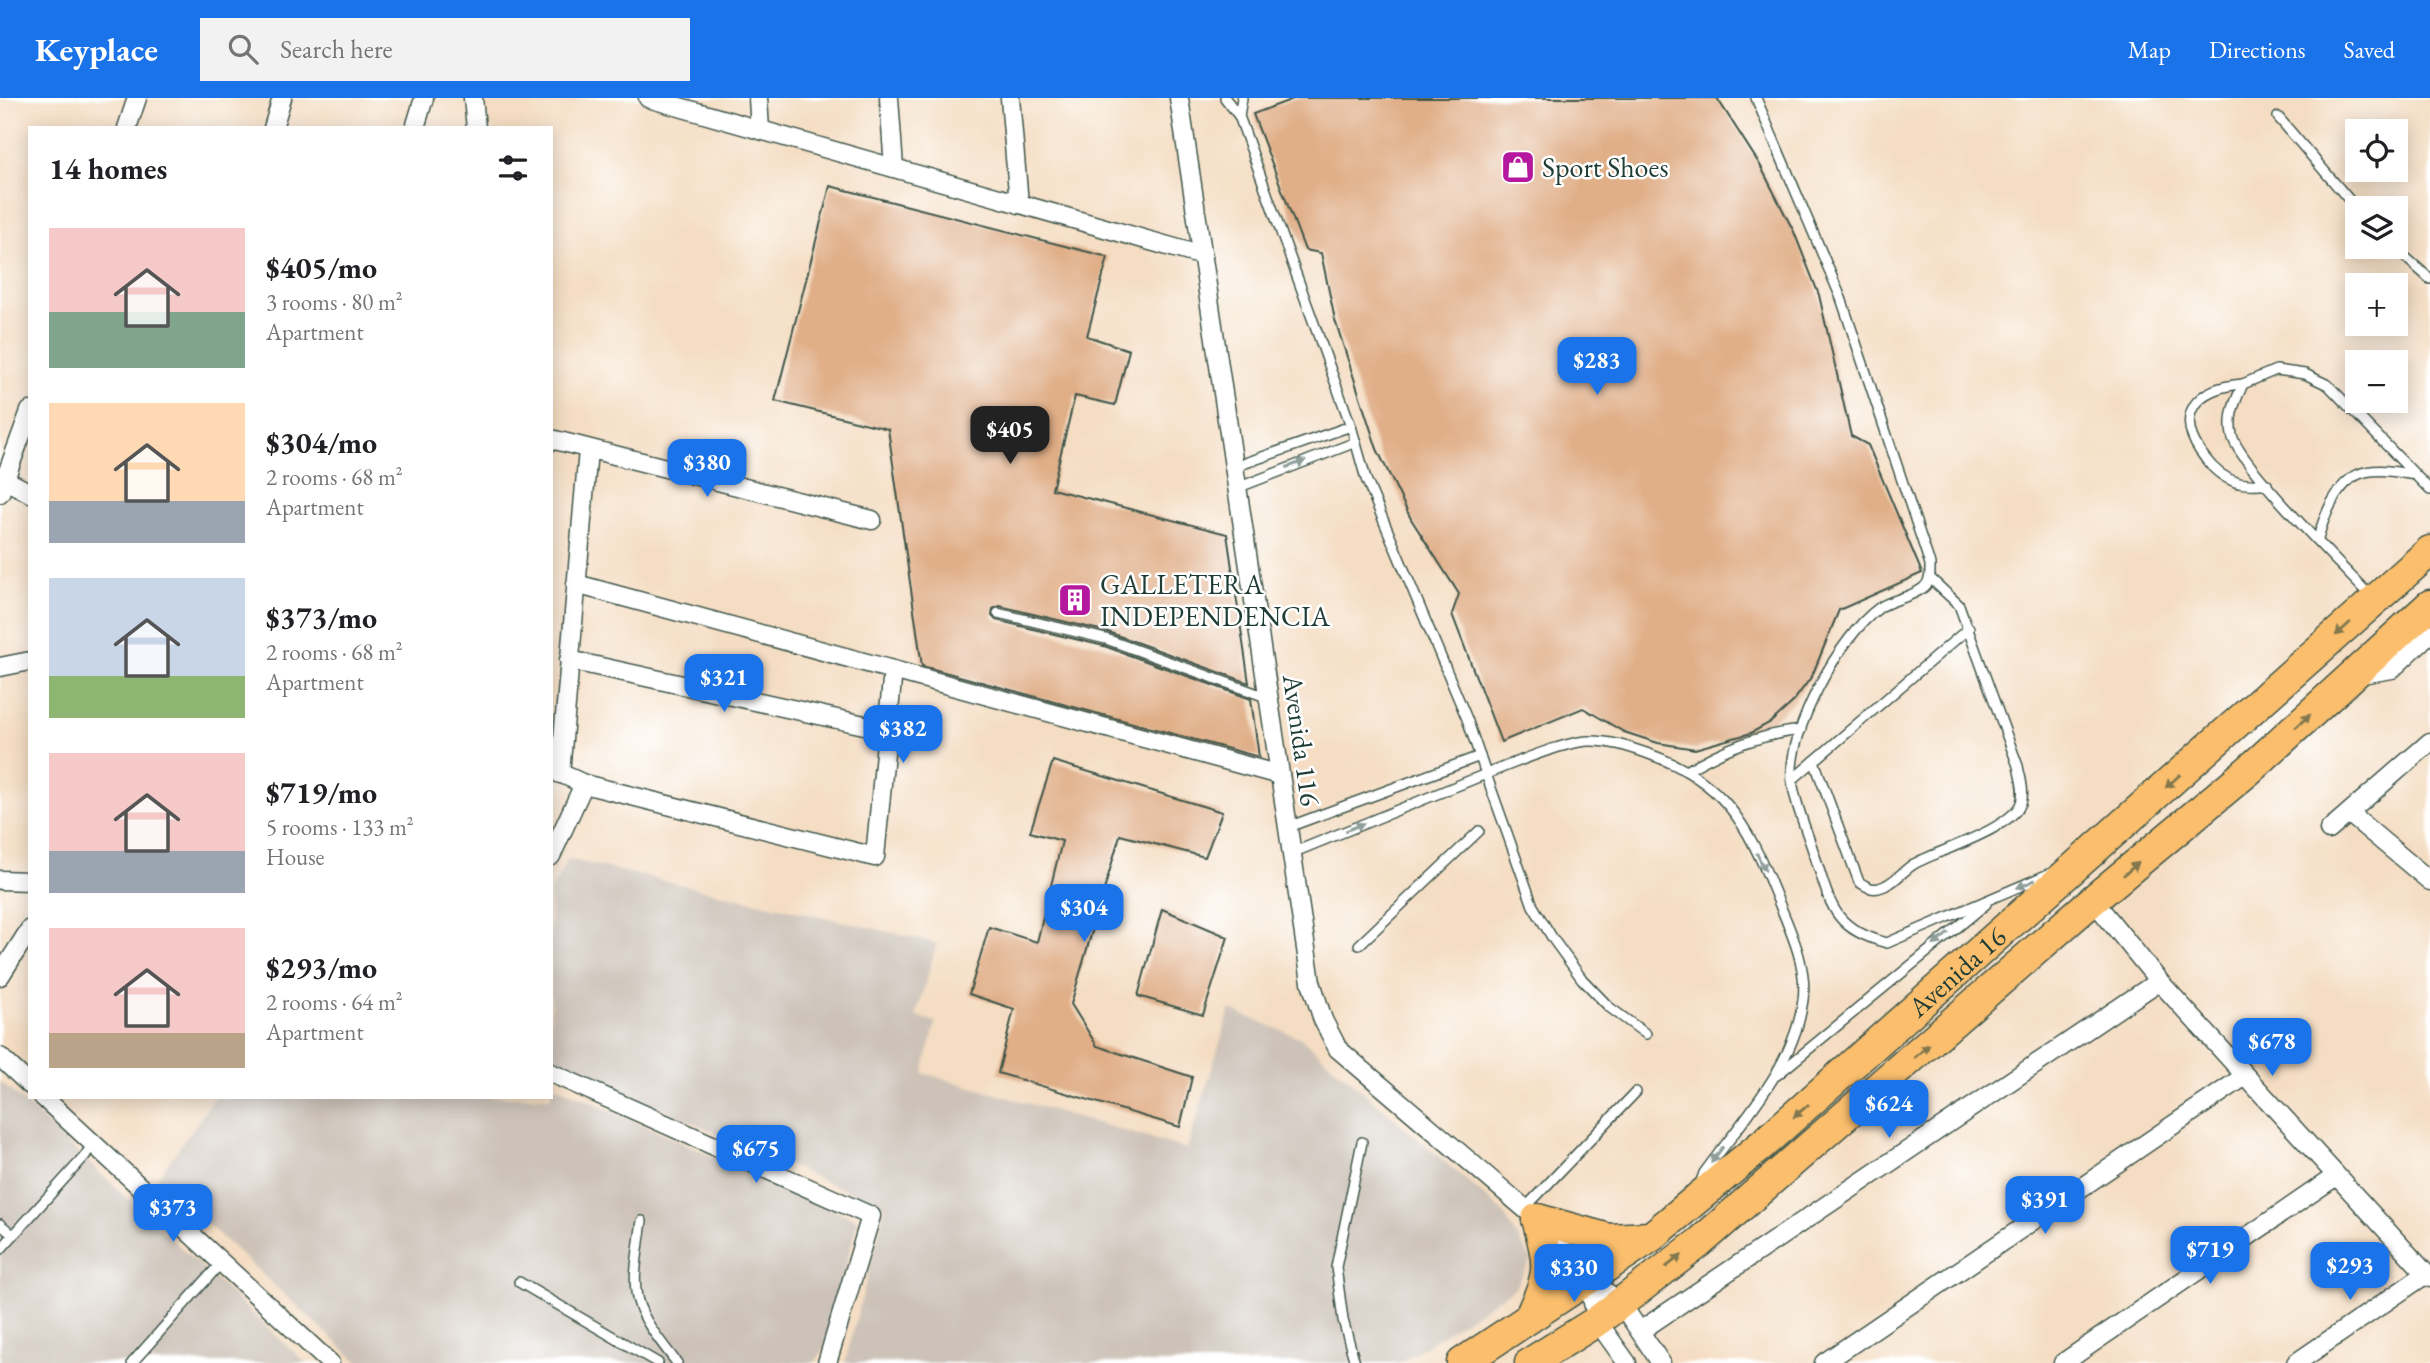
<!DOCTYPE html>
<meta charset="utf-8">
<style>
body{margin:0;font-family:"EB Garamond",serif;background:#f2f2f2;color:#202124;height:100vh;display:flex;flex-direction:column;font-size:26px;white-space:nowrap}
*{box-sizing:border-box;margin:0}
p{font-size:23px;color:#757577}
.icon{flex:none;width:38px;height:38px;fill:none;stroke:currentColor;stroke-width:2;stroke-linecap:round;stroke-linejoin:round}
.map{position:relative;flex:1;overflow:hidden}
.side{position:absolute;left:28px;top:28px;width:525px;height:973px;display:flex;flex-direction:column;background:#fff;border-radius:0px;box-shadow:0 4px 18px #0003}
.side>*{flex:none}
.fabs{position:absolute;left:2345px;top:21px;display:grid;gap:14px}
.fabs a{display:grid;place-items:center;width:63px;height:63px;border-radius:0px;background:#fff;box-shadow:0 4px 18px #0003;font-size:35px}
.price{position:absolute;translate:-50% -60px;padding:0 16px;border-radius:14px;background:#1a73e8;color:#fff;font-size:23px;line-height:46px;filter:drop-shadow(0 2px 4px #0008)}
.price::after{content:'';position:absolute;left:50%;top:42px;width:21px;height:16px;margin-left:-10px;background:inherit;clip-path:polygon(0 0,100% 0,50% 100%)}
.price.on{background:#222;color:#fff}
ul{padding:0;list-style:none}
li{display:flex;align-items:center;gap:21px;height:175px;padding:0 21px}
li span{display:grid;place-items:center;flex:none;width:196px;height:140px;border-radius:0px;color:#555}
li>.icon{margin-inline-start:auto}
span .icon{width:84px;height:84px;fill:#fffc;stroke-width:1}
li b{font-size:30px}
h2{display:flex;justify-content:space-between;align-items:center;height:84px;padding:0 21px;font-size:30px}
header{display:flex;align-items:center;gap:42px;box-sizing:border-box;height:98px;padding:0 35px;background:#1a73e8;color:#fff}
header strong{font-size:33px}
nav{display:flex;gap:38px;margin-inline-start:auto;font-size:24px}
.search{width:490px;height:63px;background:#f2f2f2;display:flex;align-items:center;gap:18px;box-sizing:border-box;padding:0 24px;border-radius:0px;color:#757577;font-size:26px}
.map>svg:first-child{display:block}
.industrial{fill:#ccc2b8}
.building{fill:#e0ae87}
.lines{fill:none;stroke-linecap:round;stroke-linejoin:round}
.service-casing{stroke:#3f5549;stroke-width:12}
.minor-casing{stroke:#3f5549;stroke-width:21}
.trunk-casing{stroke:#3f5549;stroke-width:33}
.service{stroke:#fff;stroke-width:9}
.minor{stroke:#fff;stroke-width:18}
.trunk{stroke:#fabe6d;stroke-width:30}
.oneway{fill:#8f9e9a}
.oneway2{fill:#82774e}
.labels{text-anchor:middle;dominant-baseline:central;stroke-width:5;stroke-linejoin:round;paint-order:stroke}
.poi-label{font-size:28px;fill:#1f3d34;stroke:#fff;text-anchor:start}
.street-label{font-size:28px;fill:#1f3d34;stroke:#fff}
</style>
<header>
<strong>Keyplace</strong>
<div class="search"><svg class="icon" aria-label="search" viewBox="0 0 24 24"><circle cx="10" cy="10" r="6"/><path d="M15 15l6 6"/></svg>Search here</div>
<nav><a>Map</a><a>Directions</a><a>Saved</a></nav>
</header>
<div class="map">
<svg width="2430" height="1265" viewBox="0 0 2430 1265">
<rect width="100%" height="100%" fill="#fff"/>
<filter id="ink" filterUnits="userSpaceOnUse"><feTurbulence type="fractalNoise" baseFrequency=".0143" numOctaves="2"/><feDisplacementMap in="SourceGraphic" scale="14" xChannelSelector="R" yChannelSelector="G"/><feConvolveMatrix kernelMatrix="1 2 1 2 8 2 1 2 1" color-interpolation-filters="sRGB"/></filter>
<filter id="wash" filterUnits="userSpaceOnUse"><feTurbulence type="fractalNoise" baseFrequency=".00686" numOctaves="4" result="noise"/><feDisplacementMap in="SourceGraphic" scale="28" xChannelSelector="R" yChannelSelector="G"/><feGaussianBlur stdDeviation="1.57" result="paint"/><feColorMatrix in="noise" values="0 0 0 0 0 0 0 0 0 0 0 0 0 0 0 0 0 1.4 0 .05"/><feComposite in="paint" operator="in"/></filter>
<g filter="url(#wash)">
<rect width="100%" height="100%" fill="#f4ddc2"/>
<!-- industrial -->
<g class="industrial">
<path d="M 568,761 L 937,845 L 916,918 L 936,924 L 923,975 L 1187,1051 L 1230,912 L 1301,940 L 1502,1113 L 1531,1161 L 1515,1190 L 1399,1265 L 845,1265 L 885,1110 L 551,962 L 551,793 Z"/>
<path d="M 0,983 L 306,1265 L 0,1265 Z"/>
<path d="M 551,986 L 858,1122 L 824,1252 L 814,1265 L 359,1265 L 157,1080 L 215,999 L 551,999 Z"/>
</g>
<g id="blocks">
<!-- building -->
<g class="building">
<path d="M 1296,0 L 1717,0 L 1760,67 L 1794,134 L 1819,197 L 1851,338 L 1868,347 L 1922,475 L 1839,512 L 1812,578 L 1792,605 L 1771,624 L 1751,635 L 1695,651 L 1658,645 L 1624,634 L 1583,610 L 1501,644 L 1452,516 L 1459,496 L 1411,421 L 1377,351 L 1335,222 L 1321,155 L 1305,152 L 1253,16 Z"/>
<path d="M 830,88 L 1108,159 L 1087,238 L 1129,252 L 1115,307 L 1075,298 L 1052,391 L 1227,436 L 1249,585 L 1108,534 L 1000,508 L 993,511 L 992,518 L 996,522 L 1104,548 L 1251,601 L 1259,659 L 922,568 L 888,331 L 775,303 Z"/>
<path d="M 1053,663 L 1222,714 L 1205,759 L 1120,737 L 1071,906 L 1097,948 L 1192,979 L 1180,1029 L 998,975 L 1014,911 L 969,896 L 989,829 L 1037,844 L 1062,743 L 1030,734 Z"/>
<path d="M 1162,811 L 1228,839 L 1203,917 L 1138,898 Z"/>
</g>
</g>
</g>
<g filter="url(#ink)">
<use href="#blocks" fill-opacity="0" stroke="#3f5549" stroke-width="2"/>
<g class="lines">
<!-- service casing -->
<g class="service-casing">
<g id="service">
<path d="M 1225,0 L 1239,18"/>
<path d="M 1242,0 L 1239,18 L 1351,328 L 1366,381 L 1467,621 L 1486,676 C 1512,666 1561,645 1587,643 C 1609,642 1629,649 1649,656 C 1723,682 1747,725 1775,795 C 1788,828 1808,866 1803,902 C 1795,968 1741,1024 1704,1075 L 1700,1086"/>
<path d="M 1756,0 L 1841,200 L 1930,466 C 1930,475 1931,484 1923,490 C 1910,500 1892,501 1879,510 C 1840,538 1788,632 1792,681 C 1794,706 1811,743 1818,768 C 1832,813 1838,832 1887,845 L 2051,775"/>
<path d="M 2278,19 L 2357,111"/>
<path d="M 2394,149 L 2430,181"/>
<path d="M 2243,286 C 2195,289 2172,318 2205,360 C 2213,371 2225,381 2239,385 C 2248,387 2258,386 2267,386"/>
<path d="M 1234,369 L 1351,328"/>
<path d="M 1237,390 L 1356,344"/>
<path d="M 2318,441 C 2323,420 2337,385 2359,376 C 2375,369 2399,374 2415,377"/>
<path d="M 2371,499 C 2345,471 2238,366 2232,337 C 2228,317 2235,304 2243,286 L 2276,272 L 2305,276 L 2328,287 L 2430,392"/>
<path d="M 998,515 L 1106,541 L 1269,600"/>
<path d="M 1814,663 L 1859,784 C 1866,788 1871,792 1879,790 C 1893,787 1902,773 1914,766 C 1939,752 2010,732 2021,705 C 2025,693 2020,679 2018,668 L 1959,507 L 1930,480"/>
<path d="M 1688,672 C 1725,650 1759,637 1801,632"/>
<path d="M 1792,682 L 1969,530"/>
<path d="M 1288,729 L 1480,658"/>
<path d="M 1292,755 L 1486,676 L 1533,808 L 1553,841 L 1582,881 L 1609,909 L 1646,936"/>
<path d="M 1359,847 L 1479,733"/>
<path d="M 1777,977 L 1986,806"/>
<path d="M 1525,1110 L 1636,994"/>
<path d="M 642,1123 C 631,1201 628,1202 677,1265"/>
<path d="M 0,1126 L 13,1137"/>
<path d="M 0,1152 L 85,1058 L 93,1045"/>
<path d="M 519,1184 L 658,1265"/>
<path d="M 132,1265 L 221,1165"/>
<path d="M 1355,1265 L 1343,1222 L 1336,1169 L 1362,1044"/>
</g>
</g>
<!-- minor casing -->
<g class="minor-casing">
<g id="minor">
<path d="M 473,0 L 476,30"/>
<path d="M 648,0 L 1203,158"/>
<path d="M 758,0 L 760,32"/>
<path d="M 889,0 L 894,70"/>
<path d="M 1010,0 L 1019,106"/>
<path d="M 1179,0 L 1311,884 L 1323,922 L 1338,951 L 1537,1121 L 1588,1181 L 1620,1204 L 1661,1265"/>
<path d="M 127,30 L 137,0"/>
<path d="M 273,30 L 282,0"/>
<path d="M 415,30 L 424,0"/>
<path d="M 551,341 L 872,422"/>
<path d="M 0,379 L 30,395"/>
<path d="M 0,395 L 30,313"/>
<path d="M 576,486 L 1280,677"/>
<path d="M 569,562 L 887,632"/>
<path d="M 0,569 L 30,563"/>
<path d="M 2356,577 L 2392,571 L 2430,535"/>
<path d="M 551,671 L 584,686 L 875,759 L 893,572"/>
<path d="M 560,676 L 588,352"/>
<path d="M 2350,716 L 2430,783"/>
<path d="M 2329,732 L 2430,644"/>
<path d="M 551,758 L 584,686"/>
<path d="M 0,782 L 30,783"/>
<path d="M 2093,802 L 2159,883 L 2430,1180"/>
<path d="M 0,878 L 30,831"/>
<path d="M 0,959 L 30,987"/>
<path d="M 551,975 L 871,1118 L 827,1265"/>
<path d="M 43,999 L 330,1265"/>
<path d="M 1588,1181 L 1597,1223 L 1627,1265"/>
<path d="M 1640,1233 L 2159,883"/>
<path d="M 1824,1265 L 2245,978"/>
<path d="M 2063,1265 L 2336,1078"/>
<path d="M 2296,1265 L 2426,1176"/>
</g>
</g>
<!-- trunk casing -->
<g class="trunk-casing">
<g id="trunk">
<path d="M 1537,1121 L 1609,1141 L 1650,1139"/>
<path d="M 1529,1220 C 1551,1174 1550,1169 1537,1121"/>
<path id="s1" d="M 1462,1265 L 1651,1139 L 1765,1044 L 2430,453"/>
<path d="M 1530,1265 L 1597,1223 L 1699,1145 L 2093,802 L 2249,672 L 2430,507"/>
</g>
</g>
<!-- service -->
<use href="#service" class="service"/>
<!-- minor -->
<use href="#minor" class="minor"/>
<!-- trunk -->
<use href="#trunk" class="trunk"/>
</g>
<!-- one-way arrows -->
<defs><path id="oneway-solid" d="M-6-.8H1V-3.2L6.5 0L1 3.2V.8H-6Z" transform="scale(1.75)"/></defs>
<g class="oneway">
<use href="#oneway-solid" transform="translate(1296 366) rotate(-20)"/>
<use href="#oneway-solid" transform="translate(1355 729) rotate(-22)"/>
<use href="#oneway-solid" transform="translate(1761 764) rotate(64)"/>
<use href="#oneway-solid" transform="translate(2026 786) rotate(157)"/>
<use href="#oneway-solid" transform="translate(1941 841) rotate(141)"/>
<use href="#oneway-solid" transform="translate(1717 1057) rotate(126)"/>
</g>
<g class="oneway2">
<use href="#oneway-solid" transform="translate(2343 531) rotate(138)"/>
<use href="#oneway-solid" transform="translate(2303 623) rotate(-42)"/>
<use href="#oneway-solid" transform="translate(2173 683) rotate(138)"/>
<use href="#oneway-solid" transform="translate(2131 771) rotate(-40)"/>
<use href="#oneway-solid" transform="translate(1922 953) rotate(-41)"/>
<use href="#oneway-solid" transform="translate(1801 1013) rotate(139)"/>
<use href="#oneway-solid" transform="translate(1674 1163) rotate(-37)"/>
</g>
</g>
<!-- icons -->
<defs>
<g id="shop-square" transform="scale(1.75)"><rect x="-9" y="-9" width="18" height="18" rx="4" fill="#b5179e" stroke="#fff"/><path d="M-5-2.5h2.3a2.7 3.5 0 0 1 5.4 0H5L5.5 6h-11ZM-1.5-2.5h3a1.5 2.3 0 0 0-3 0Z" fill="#fff"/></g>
<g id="building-square" transform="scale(1.75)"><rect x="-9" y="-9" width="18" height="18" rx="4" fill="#b5179e" stroke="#fff"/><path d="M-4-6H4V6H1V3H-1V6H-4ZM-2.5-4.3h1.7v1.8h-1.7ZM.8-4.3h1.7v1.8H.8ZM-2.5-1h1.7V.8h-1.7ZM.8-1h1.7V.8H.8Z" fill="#fff"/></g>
</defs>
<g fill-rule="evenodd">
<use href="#shop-square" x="1518" y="69"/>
<use href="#building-square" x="1075" y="502"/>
</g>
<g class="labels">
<!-- poi labels -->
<g class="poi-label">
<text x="1542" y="69">Sport Shoes</text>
<text x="1100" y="486">GALLETERA<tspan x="1100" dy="32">INDEPENDENCIA</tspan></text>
</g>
<!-- street labels -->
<g class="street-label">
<text transform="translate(1302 642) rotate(82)">Avenida 116</text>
<text stroke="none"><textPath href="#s1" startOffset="632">Avenida 16</textPath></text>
</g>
</g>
</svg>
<div class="fabs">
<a><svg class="icon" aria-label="locate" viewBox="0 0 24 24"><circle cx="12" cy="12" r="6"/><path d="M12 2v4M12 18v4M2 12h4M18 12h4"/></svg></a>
<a><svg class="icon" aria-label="layers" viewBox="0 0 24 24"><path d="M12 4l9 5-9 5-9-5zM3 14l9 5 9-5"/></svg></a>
<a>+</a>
<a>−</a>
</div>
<b class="price" style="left:1597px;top:299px">$283</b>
<b class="price on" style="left:1010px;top:368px">$405</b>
<b class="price" style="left:707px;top:401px">$380</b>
<b class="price" style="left:724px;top:616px">$321</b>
<b class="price" style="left:903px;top:667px">$382</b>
<b class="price" style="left:1084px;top:846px">$304</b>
<b class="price" style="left:2272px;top:980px">$678</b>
<b class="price" style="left:1889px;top:1042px">$624</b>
<b class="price" style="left:756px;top:1087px">$675</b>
<b class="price" style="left:2045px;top:1138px">$391</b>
<b class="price" style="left:173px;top:1146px">$373</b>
<b class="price" style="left:2210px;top:1188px">$719</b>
<b class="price" style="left:2350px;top:1204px">$293</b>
<b class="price" style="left:1574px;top:1206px">$330</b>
<section class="side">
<h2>14 homes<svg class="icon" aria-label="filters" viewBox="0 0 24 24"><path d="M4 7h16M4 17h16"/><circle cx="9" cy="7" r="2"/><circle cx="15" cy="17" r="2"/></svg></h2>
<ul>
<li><span style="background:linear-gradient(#f6c9c9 60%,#7fa58c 0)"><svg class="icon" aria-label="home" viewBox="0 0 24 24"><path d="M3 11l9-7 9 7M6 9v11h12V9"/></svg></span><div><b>$405/mo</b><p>3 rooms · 80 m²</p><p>Apartment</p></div></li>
<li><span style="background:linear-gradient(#ffd9b3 70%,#9aa5b1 0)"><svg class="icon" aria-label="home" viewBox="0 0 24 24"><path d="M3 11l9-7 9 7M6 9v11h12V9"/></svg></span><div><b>$304/mo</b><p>2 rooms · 68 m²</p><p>Apartment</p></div></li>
<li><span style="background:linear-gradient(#c9d6e8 70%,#8fb573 0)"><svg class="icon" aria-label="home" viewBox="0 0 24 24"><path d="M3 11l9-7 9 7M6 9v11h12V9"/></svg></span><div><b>$373/mo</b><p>2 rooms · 68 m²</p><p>Apartment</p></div></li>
<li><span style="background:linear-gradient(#f6c9c9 70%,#9aa5b1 0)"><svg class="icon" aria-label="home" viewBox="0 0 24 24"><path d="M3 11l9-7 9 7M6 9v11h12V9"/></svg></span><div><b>$719/mo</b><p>5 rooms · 133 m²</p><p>House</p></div></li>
<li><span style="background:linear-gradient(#f6c9c9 75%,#b9a48a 0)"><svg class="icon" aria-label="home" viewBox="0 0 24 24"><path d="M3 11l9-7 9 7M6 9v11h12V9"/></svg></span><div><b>$293/mo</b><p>2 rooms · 64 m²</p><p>Apartment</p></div></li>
</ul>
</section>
</div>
